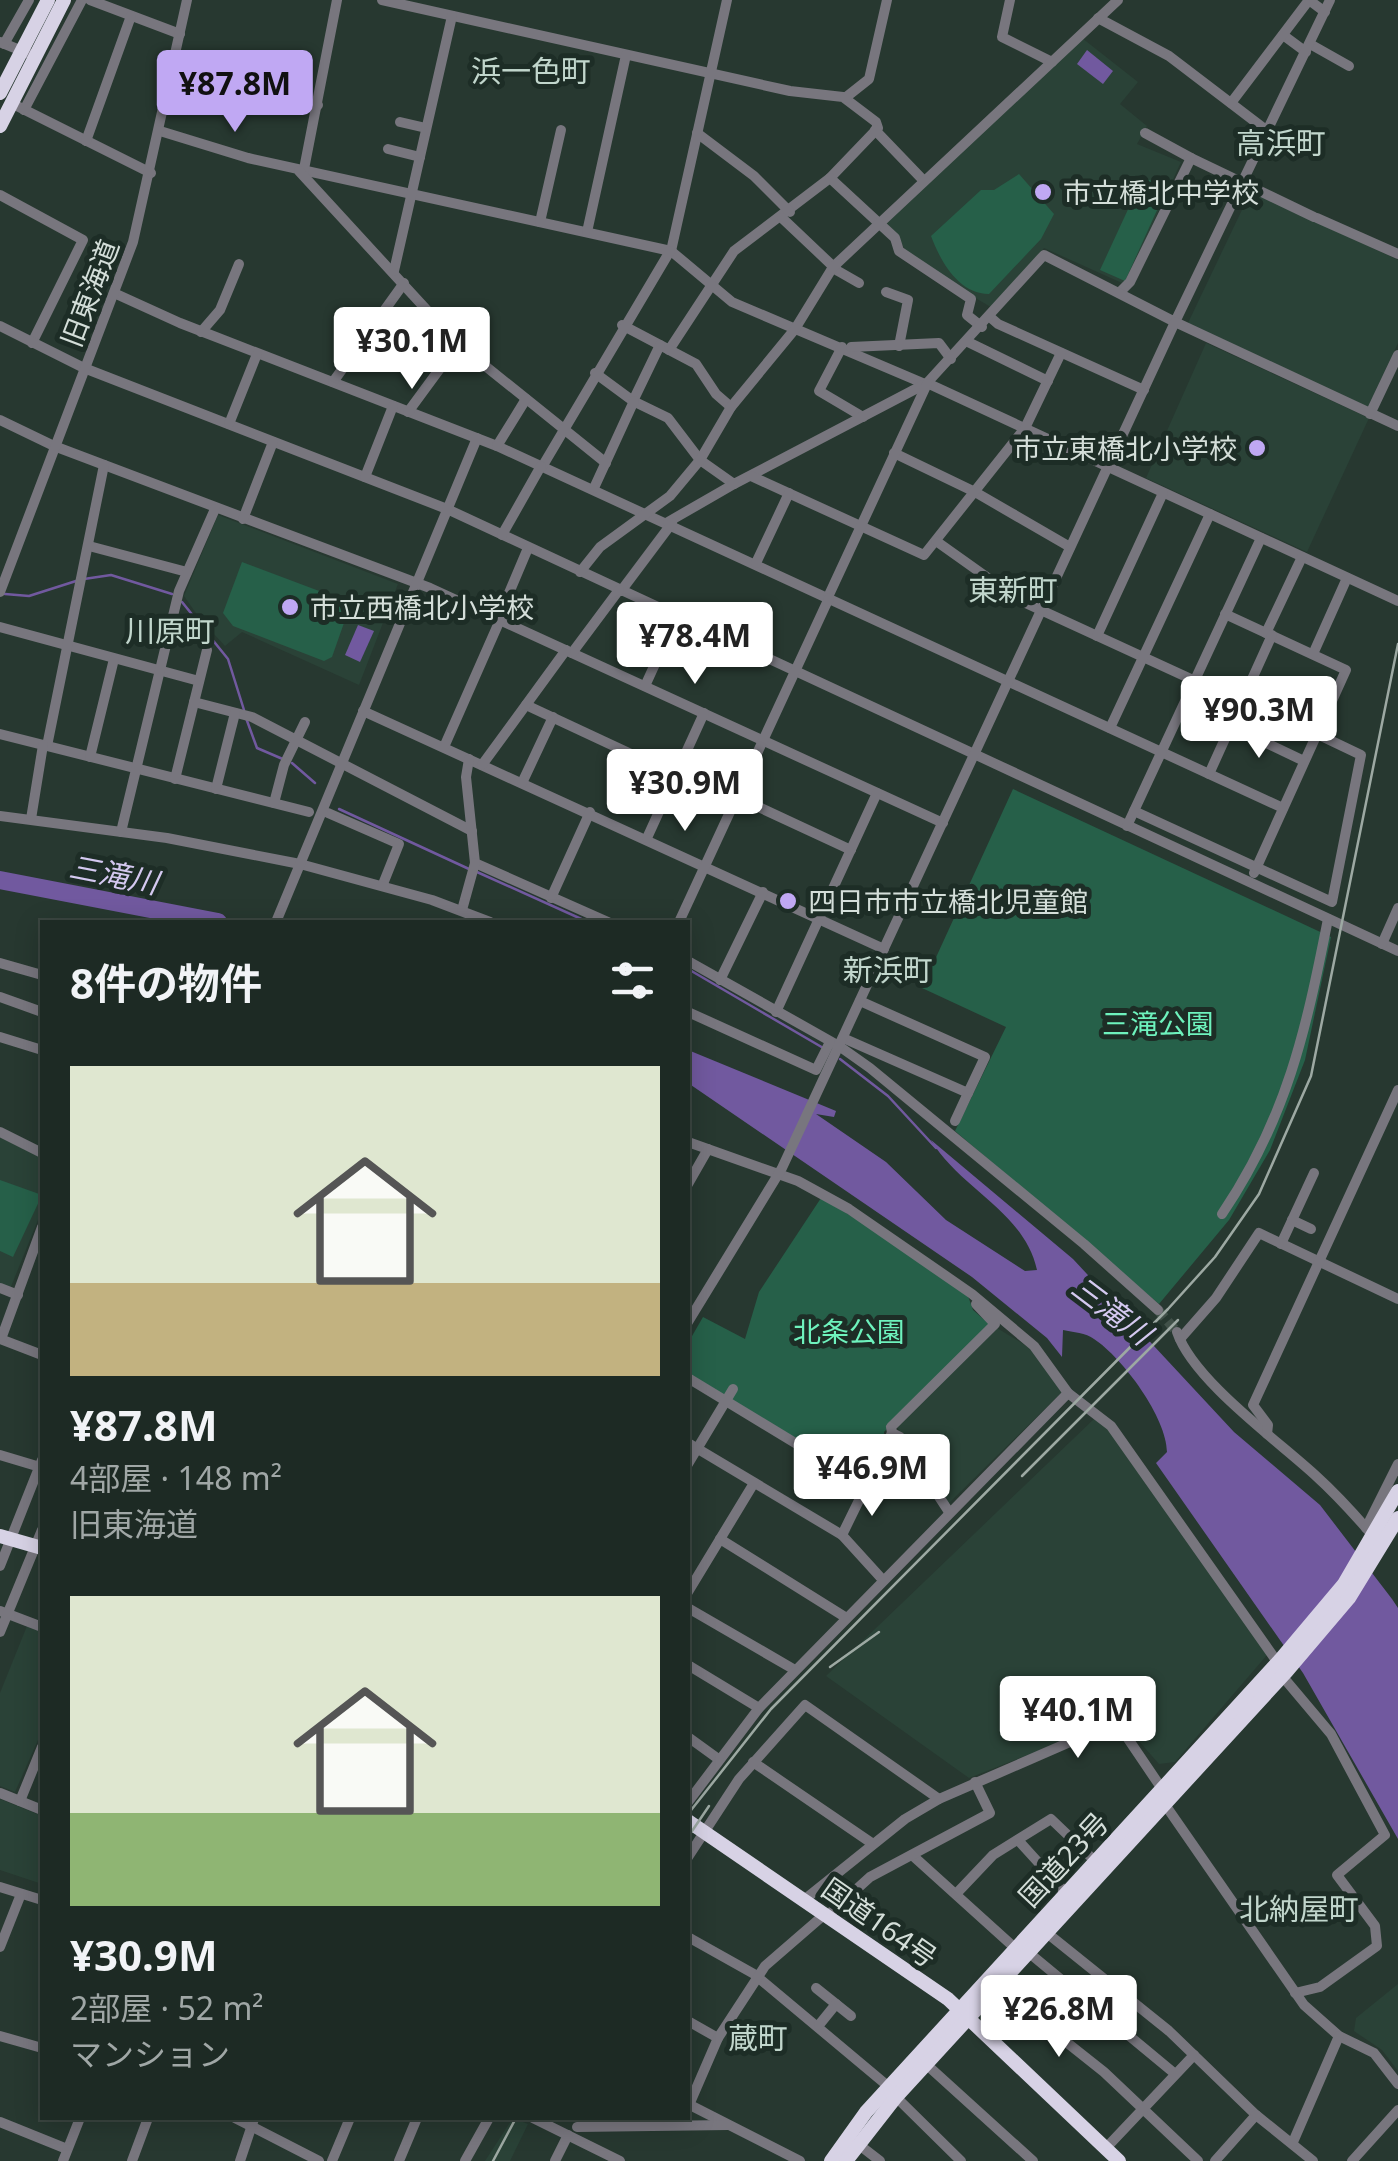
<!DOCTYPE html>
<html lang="ja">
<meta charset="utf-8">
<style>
body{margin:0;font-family:"Noto Sans","Noto Sans JP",sans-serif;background:#2a3631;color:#f1f3f6;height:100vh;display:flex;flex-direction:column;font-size:38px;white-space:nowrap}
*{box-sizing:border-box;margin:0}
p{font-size:32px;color:#a0a7a6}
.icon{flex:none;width:55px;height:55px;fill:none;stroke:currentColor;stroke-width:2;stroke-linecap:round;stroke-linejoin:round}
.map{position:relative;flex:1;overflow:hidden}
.panel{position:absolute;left:40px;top:920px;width:650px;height:1200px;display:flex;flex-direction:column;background:#1d2a24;border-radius:0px;box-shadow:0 5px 25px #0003,0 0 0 2px #3b4641}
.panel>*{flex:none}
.price{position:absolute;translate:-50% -85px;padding:0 22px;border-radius:10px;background:#fff;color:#222;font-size:32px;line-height:65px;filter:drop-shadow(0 2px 5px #0008)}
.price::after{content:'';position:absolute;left:50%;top:60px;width:30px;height:22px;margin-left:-15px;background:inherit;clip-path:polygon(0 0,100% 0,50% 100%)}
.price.current{background:#c0a8f3;color:#111}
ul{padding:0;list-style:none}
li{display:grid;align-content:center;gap:20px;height:530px;padding:0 30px}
li span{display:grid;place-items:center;height:310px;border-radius:0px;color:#555}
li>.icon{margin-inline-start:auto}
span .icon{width:180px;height:180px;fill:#fffc;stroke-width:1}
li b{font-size:42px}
h2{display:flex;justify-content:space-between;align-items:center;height:120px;padding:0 30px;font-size:42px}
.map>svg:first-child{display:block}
.built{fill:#2a4237}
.green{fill:#266049}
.water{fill:#71599f}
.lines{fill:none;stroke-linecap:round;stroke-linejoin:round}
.stream{stroke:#71599f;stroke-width:2.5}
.river{stroke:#71599f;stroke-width:18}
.minor-tunnel{stroke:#415149;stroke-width:10;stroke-dasharray:10 5;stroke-linecap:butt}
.minor{stroke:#78767e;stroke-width:10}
.highway{stroke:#d7d2e5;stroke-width:14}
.rail{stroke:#9da9a3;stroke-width:2.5}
.poi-dot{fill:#c0a8f3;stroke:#1d2d26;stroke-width:4}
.labels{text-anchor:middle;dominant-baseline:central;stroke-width:10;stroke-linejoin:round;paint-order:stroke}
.poi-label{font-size:28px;fill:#d4ded9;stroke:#1d2d26;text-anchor:start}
.street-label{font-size:28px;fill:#d4ded9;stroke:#1d2d26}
.park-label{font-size:28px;fill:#6ef2bd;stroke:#1d2d26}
.neighbourhood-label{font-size:30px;fill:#c1d6cc;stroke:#1d2d26}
.water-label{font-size:30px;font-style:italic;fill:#d4c9f0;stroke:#1d2d26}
</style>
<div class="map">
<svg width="1398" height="2161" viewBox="0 0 1398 2161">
<rect width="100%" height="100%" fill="#273830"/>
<!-- built -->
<g class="built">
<path d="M 1082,38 L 1138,82 L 1120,104 L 1147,126 L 1137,144 L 1181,162 L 1127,280 L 1122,283 L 1044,248 L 994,309 L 930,271 L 905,249 L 886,222 Z"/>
<path d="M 1251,191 L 1398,260 L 1398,343 L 1368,407 L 1188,323 Z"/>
<path d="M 1206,343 L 1369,418 L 1307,552 L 1146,478 Z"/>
<path d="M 218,515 L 398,584 L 359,685 L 242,632 L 225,646 L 200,619 L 184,596 Z"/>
<path d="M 0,1136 L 42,1157 L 42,1210 L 10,1289 L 0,1285 Z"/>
<path d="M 997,1328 L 1035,1351 L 1063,1391 L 948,1504 L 897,1427 Z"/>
<path d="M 1095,1418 L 1108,1427 L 1267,1655 L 1175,1762 L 1159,1764 L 1109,1707 L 1093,1723 L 1053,1745 L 969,1778 L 826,1676 Z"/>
<path d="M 27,1626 L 42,1632 L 42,1731 L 15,1792 L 0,1786 L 0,1693 Z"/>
<path d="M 0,1799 L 42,1816 L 42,1884 L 0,1870 Z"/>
<path d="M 1398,1984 L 1398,2071 L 1382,2050 L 1354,2031 L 1356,2018 Z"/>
<path d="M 513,2118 L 528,2124 L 510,2161 L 485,2161 Z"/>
</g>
<!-- green -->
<g class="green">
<path d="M 1019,174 L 1054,214 L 1041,239 L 989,294 C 958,294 940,260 931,236 L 981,190 L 994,190 Z"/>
<path d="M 1143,177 L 1167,188 L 1125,281 L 1100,270 Z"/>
<path d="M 242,562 L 351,603 L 332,657 L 324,661 L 233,626 L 223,613 Z"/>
<path d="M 1013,789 L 1331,937 L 1305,1060 L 1270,1150 L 1229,1220 L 1159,1304 L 955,1131 L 1006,1027 L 922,988 Z"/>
<path d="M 0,1180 L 42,1195 L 13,1257 L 0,1251 Z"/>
<path d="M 821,1198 L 883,1235 L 968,1296 L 973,1310 L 989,1324 L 884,1432 L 884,1442 L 865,1480 L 688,1373 L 688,1343 L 703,1317 L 745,1339 L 759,1292 Z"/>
</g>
<!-- water -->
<g class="water">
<path d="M 1087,50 L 1113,71 L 1103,84 L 1077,64 Z"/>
<path d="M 358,625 L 374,631 L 360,662 L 345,655 Z"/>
<path d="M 688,1050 L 836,1111 L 834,1117 L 816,1114 L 886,1162 L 946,1220 L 1025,1271 L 1037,1270 C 1024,1211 960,1189 931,1140 L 1073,1259 L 1234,1432 L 1320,1505 L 1392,1599 L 1398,1608 L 1398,1839 L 1303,1673 L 1156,1463 L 1167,1452 C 1167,1418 1123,1358 1094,1339 C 1086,1333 1073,1332 1063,1330 L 1062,1357 L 1047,1338 L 972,1277 L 688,1083 Z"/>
</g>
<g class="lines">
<!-- stream -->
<g class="stream">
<path d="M 84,579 L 111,575 L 172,594"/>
<path d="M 5,594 L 29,596 L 76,581"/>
<path d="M 182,602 L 228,659 L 244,710"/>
<path d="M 246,718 L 257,748 L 285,760"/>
<path d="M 292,763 L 315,783"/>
<path d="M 339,809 L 469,869"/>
<path d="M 477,872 L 588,922"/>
<path d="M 688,969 L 825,1049"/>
<path d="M 840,1059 L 888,1096 L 936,1148"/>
</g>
<!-- river -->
<path class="river" d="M 0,880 L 218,922"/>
<!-- minor-tunnel -->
<path class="minor-tunnel" d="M 1158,1310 L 1177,1332"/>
<!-- minor -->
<g class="minor">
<path d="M 90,0 L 180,34"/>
<path d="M 382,0 L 790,91 L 843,97 L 876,122 L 878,128 L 830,178 L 734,251 L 669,350"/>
<path d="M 1010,0 L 1002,37 L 1052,62"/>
<path d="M 1098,18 L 1169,56 L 1266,130"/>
<path d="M 1283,35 L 1306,52"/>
<path d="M 0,42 L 27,53"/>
<path d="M 4,44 L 29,0"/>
<path d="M 1310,44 L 1349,66"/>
<path d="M 845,98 L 869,79 L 887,0"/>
<path d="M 292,100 L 318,105"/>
<path d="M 11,103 L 151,173"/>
<path d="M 1231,103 L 1309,0 L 1325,12"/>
<path d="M 24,110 L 82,0"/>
<path d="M 400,122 L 426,128"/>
<path d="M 875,130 L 924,181"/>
<path d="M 160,131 L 248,158 L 671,251 L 732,302 L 925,384"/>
<path d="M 697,133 L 754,176 L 790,212"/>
<path d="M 1145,133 L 1191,158"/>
<path d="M 86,141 L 131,16"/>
<path d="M 388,149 L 420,157"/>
<path d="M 304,169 L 337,0"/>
<path d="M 299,171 L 458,344 L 606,463"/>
<path d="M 830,178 L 895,238 L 899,251 L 971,299 L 967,315 L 982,327"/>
<path d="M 0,195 L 83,240 L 32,343"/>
<path d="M 782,218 L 838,271 L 859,283"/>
<path d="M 1317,218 L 1398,254"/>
<path d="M 540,222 L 561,130"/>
<path d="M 587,232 L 626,55"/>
<path d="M 671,251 L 727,0"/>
<path d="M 394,271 L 452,16"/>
<path d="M 1121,291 L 1130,282 L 1191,158 L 1314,217"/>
<path d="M 886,292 L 908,300 L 899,346"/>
<path d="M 114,293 L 180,323 L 497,446 L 1283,808"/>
<path d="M 990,317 L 998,324 L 1144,390"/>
<path d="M 622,325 L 696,364 L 716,394 L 731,407"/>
<path d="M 0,326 L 84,368 L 447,509 L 1398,951"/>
<path d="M 201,332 L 220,310 L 239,264"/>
<path d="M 968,342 L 1048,381"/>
<path d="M 842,347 L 819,391 L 863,417"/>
<path d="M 851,347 L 939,343 L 951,359"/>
<path d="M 595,373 L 633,401 L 668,418 L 700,460 L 734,484 L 927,383 L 1044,255 L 1175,322 L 1330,0"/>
<path d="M 333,382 L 404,283"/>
<path d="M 927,383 L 1398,601"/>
<path d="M 633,401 L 660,345"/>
<path d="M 408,412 L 458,344"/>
<path d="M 1370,414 L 1398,355"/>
<path d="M 0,420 L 54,446 L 430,588 L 943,823"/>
<path d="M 229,424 L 257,354"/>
<path d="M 497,446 L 526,399"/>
<path d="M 894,453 L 975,492 L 1070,547"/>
<path d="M 542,467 L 670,251"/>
<path d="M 751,476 L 924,555 L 1025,428 L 1061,353"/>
<path d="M 365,477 L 393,406"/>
<path d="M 594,488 L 634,401"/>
<path d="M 243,519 L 273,442"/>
<path d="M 668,522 L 734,484"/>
<path d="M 502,535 L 541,466"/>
<path d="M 936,541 L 1019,600 L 1241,702"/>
<path d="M 89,546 L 187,572"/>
<path d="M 756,563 L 789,493"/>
<path d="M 580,572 L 600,547 L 670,496 L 700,460 L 731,407 L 795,329 L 833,267 L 1118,0"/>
<path d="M 621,591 L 672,523"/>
<path d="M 0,592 L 133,242 L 187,0"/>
<path d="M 828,597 L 927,384"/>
<path d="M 1225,614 L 1346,670 L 1254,873"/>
<path d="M 498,619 L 528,548"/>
<path d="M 0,627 L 199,681"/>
<path d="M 1266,633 L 1302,557"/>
<path d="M 1097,636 L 1163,493"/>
<path d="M 572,653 L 619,590"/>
<path d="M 1313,654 L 1347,578"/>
<path d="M 1251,680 L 1326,715"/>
<path d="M 645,686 L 677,616"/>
<path d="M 194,702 L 252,717 L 472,831"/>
<path d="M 526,705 L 676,775"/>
<path d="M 363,711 L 884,949"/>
<path d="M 1231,726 L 1304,761"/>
<path d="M 1110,728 L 1210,514"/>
<path d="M 0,734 L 309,812"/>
<path d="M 47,746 L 104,465"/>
<path d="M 444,747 L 500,620"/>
<path d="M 90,757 L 114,659"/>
<path d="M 469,759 L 466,777 L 475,863 L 608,922"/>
<path d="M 482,765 L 566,650"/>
<path d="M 1209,774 L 1272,635"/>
<path d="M 175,779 L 207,650"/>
<path d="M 522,783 L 553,717"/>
<path d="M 216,789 L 235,713"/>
<path d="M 737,797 L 851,850"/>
<path d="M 274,803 L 284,765 L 305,722"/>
<path d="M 1134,811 L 1332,902 L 1361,755 L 1317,734"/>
<path d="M 328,813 L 399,844 L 383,884"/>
<path d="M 0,816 L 167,838 L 300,864 L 432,900 L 490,922"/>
<path d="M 31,819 L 43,745"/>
<path d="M 1127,826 L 1261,538"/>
<path d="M 121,832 L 179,591 L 215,509"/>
<path d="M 647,838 L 704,713"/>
<path d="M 551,898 L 590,812"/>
<path d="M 462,910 L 475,863"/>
<path d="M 276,922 L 477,438"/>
<path d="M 679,922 L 829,598"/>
<path d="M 1382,944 L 1398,908"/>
<path d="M 688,961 L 839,1046 L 870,1068 L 1084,1244 L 1158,1310"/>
<path d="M 0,963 L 42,975"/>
<path d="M 720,980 L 763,892"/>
<path d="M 0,997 L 42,1012"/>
<path d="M 688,1012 L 816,1070 L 830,1042"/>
<path d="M 776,1012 L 877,793"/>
<path d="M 0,1037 L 42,1050"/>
<path d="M 843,1038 L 968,1093 L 985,1057 L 860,1001"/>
<path d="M 955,1121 L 968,1093"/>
<path d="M 0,1132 L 42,1153"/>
<path d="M 688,1142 L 798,1181 L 849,1209 L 972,1294 L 1034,1346 L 1068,1393 L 1111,1426 L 1278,1663"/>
<path d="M 688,1184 L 708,1149"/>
<path d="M 1222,1214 C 1287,1118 1306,1030 1328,919"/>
<path d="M 1292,1220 L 1311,1229"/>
<path d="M 1281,1244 L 1314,1173"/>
<path d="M 0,1288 L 18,1295"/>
<path d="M 688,1322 L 782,1168 L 1175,322 L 1398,426"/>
<path d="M 1177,1332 C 1193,1380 1277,1440 1315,1475 C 1336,1494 1356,1516 1374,1537"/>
<path d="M 0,1339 L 42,1355"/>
<path d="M 1,1339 L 42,1227"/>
<path d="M 1180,1339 L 1216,1298 L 1259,1233 L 1398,1299"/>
<path d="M 688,1378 L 866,1486"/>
<path d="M 892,1433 L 891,1427 L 995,1324 L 976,1304"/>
<path d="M 1267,1434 L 1268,1425 L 1253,1405 L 1398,1090"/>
<path d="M 688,1443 L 842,1535 L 882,1579"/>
<path d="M 0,1455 L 40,1467"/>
<path d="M 688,1464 L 733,1389"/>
<path d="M 1366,1528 L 1398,1464"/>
<path d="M 842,1535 L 892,1433 L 900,1437 L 949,1512"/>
<path d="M 720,1539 L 845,1617"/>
<path d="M 0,1566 L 42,1460"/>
<path d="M 688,1592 L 754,1483"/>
<path d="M 688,1608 L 795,1670"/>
<path d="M 0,1611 L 42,1627"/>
<path d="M 0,1632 L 42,1530"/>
<path d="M 688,1665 L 759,1708"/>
<path d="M 1283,1677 L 1331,1734 L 1385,1835 L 1337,1875 L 1375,1926 L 1377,1946 L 1320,1987 L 1295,1993"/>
<path d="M 688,1737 L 717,1758"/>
<path d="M 753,1762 L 873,1844"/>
<path d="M 0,1793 L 42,1810"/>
<path d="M 20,1801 L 42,1747"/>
<path d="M 688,1802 L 759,1708 L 1068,1393"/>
<path d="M 1018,1840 L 1066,1893"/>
<path d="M 912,1855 L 1015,1948"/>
<path d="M 688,1857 L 739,1779 L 805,1705 L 939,1799"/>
<path d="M 0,1887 L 42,1900"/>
<path d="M 956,1894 L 993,1855 L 1051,1819 L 1095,1861"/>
<path d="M 804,1900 L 905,1819 L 939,1799 L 1093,1732 L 1112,1715 L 1162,1789 L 1166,1806 L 1304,2005 L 1339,2036 L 1374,2053 L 1398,2084"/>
<path d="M 827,1916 L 870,1877 L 990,1813 L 975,1782"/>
<path d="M 1047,1933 L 1169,2031 L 1256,2115 L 1313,2161"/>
<path d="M 688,1937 L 754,1974 L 889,2087"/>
<path d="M 0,1947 L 21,1894"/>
<path d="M 1028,1952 L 1174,2073"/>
<path d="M 997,1987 L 1104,2072 L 1198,2161"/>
<path d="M 816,1988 L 851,2016"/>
<path d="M 688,2021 L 718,2038"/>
<path d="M 819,2025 L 836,2004"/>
<path d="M 0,2036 L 42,2048"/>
<path d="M 927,2065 L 1033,2161"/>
<path d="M 896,2097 L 961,2161"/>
<path d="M 688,2104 L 800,2161"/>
<path d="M 689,2105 L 718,2038 L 765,1966 L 825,1914"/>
<path d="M 235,2118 L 319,2161"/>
<path d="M 533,2118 L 620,2161"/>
<path d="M 0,2122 L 67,2149"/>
<path d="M 577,2127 L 728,2125"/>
<path d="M 1293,2142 L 1339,2036"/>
<path d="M 858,2144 L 880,2161"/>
<path d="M 1106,2148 L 1194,2055"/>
<path d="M 63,2161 L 80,2118"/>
<path d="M 132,2161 L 148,2118"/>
<path d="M 240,2161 L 254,2119"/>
<path d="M 332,2161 L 350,2118"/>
<path d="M 399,2161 L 417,2118"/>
<path d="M 465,2161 L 489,2118"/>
<path d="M 555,2161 L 568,2135"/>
<path d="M 1215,2161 L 1256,2115"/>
<path d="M 1352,2161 L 1398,2110"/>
</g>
<!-- highway -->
<g class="highway">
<path d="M 0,93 L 48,0"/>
<path d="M 0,126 L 64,0"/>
<path d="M 0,1536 L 42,1548"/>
<path d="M 688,1821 L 948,1999 L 1119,2161"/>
<path d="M 831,2161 L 866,2112 L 1280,1660 L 1344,1584 L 1398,1491"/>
<path d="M 846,2161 L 896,2097 L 1287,1671 L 1349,1598 L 1398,1518"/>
</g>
<!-- rail -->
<g class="rail">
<path d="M 1022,1476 L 1178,1320"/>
<path d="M 830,1667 L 879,1632"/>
<path d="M 688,1814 L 771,1709 L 1168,1309 L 1215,1257 L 1259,1194 L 1311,1076 L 1398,644"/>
<path d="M 688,1837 L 709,1806"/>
<path d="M 493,2161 L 516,2118"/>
</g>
</g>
<!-- markers -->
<g class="poi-dot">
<circle cx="1043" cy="192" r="10"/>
<circle cx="1257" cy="448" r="10"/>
<circle cx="290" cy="607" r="10"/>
<circle cx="788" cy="901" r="10"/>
</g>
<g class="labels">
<!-- poi labels -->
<g class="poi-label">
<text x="1063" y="192">市立橋北中学校</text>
<text x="1237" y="448" text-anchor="end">市立東橋北小学校</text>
<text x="310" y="607">市立西橋北小学校</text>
<text x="808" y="901">四日市市立橋北児童館</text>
</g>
<!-- street labels -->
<g class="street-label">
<text transform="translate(89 293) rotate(-69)">旧東海道</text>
<text transform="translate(1063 1859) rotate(-47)">国道23号</text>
<text transform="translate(880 1922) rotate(35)">国道164号</text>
</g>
<!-- park labels -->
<g class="park-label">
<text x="1158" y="1023">三滝公園</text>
<text x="849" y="1331">北条公園</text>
</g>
<!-- neighbourhood labels -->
<g class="neighbourhood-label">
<text x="531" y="70">浜一色町</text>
<text x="1281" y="142">高浜町</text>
<text x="1013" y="589">東新町</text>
<text x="170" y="630">川原町</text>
<text x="888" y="969">新浜町</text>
<text x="1299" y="1908">北納屋町</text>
<text x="758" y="2037">蔵町</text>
</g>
<!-- water labels -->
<g class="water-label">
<text transform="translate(114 874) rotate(11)">三滝川</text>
<text transform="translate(1112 1310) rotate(37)">三滝川</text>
</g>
</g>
</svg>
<b class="price current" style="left:235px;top:135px">¥87.8M</b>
<b class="price" style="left:412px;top:392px">¥30.1M</b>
<b class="price" style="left:695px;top:687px">¥78.4M</b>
<b class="price" style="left:1259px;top:761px">¥90.3M</b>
<b class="price" style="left:685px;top:834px">¥30.9M</b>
<b class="price" style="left:872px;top:1519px">¥46.9M</b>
<b class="price" style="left:1078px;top:1761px">¥40.1M</b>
<b class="price" style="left:1059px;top:2060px">¥26.8M</b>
<section class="panel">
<h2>8件の物件<svg class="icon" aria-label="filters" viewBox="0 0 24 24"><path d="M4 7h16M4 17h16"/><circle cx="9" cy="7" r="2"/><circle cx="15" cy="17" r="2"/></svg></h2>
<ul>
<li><span style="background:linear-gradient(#dfe7d0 70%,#c2b280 0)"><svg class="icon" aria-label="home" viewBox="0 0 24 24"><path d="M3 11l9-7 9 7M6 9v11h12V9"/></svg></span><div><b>¥87.8M</b><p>4部屋 · 148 m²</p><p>旧東海道</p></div></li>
<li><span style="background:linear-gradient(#dfe7d0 70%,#8fb573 0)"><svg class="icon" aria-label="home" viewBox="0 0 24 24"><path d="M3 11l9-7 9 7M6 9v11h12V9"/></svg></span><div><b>¥30.9M</b><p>2部屋 · 52 m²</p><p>マンション</p></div></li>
</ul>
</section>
</div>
